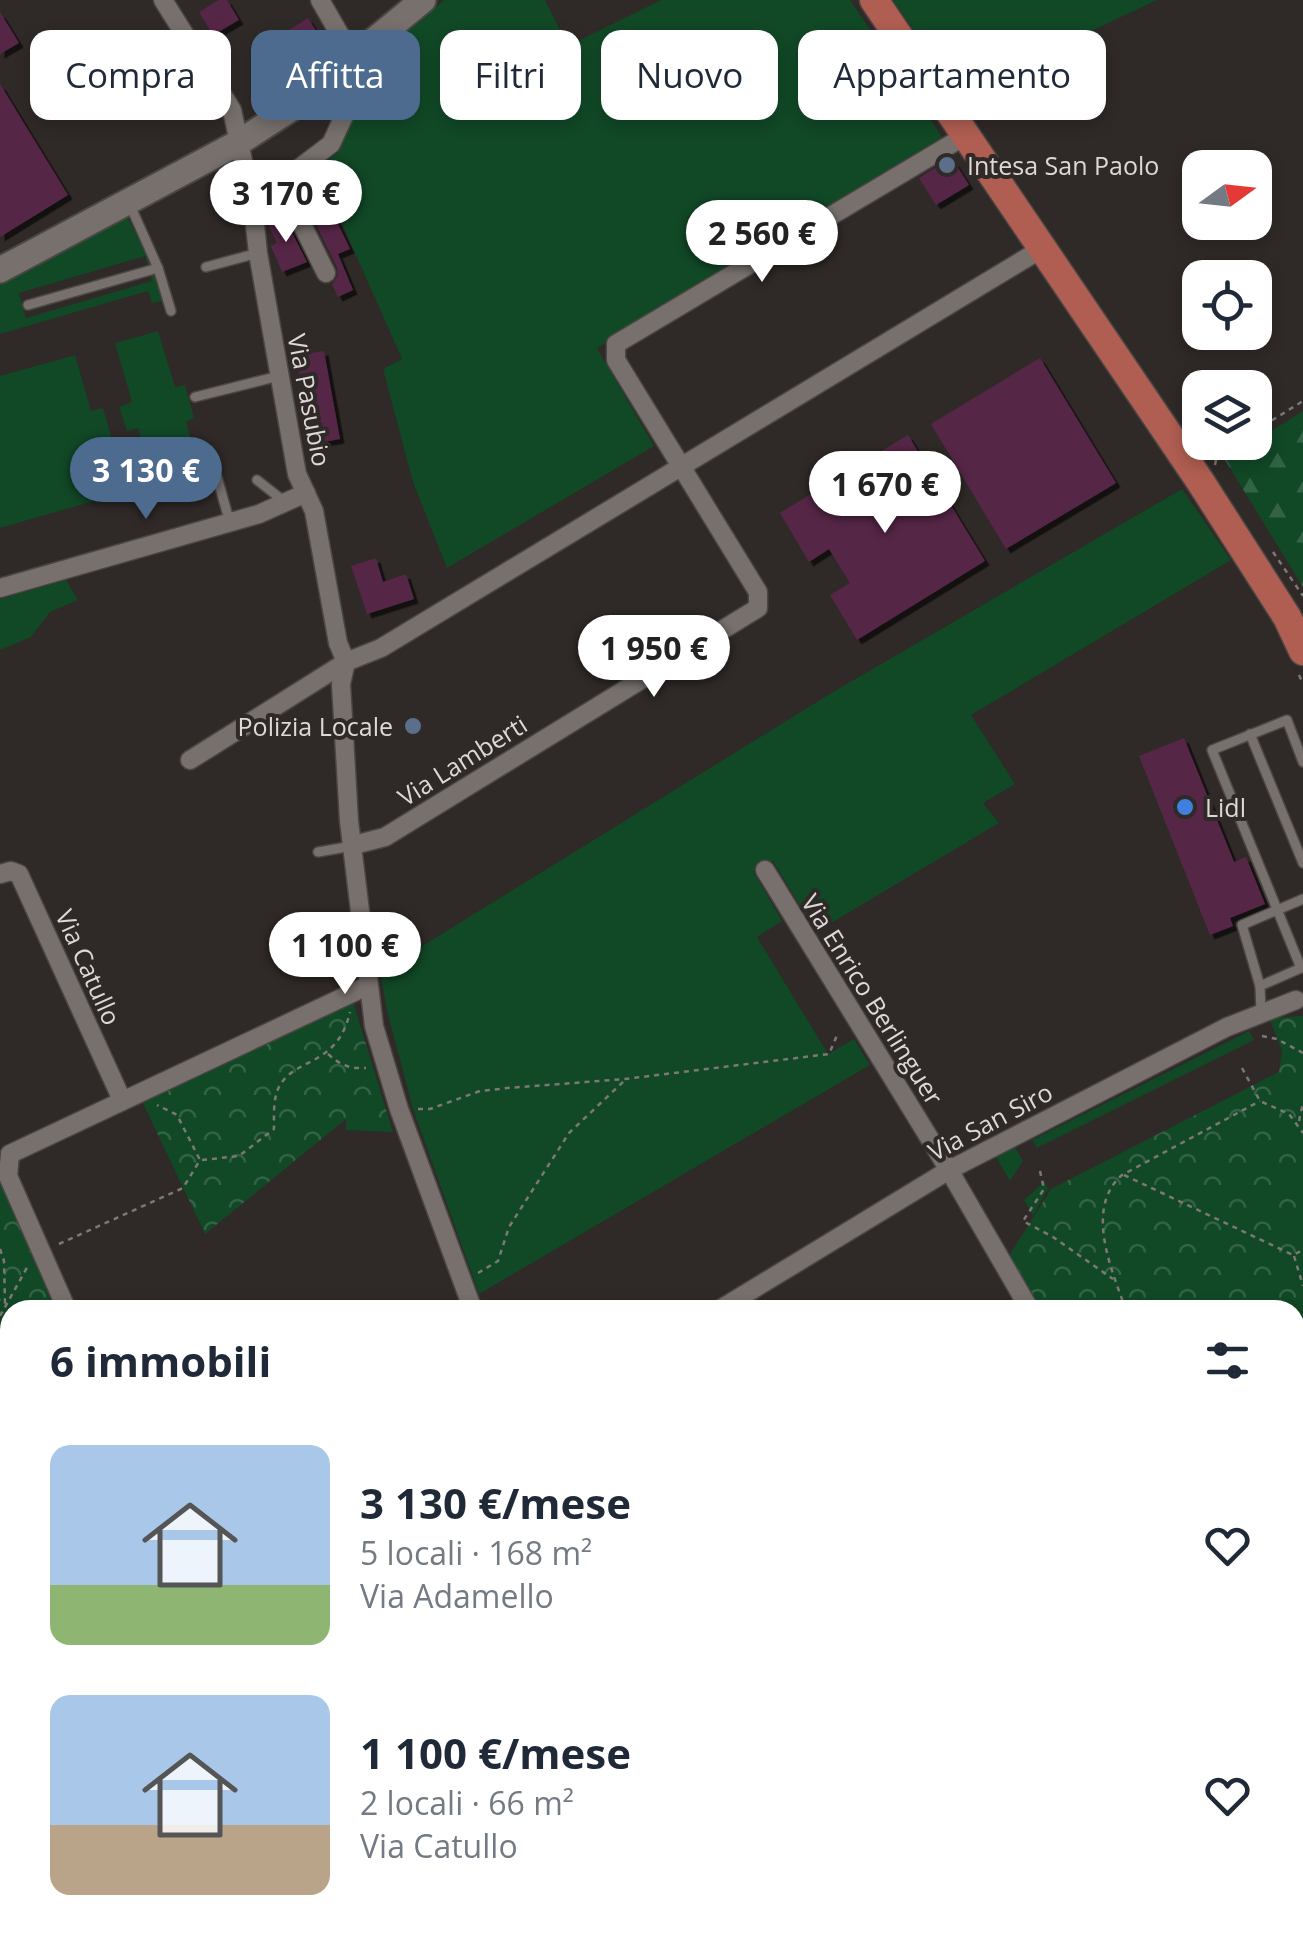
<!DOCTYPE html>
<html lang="it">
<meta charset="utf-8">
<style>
body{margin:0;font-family:"Open Sans",sans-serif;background:#f2f2f3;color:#1f2937;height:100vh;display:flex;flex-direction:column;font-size:38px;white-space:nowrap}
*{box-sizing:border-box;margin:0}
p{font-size:32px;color:#747a83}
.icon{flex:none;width:55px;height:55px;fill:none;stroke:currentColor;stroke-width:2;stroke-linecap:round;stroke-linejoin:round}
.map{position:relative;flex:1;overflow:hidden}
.side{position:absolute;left:0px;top:1300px;width:1305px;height:640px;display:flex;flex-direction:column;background:#fff;border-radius:30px 30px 0 0;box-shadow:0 5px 15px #0003}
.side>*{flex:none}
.banner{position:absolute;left:30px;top:30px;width:1245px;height:90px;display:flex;gap:20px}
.needle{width:65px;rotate:75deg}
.tools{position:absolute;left:1182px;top:150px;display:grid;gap:20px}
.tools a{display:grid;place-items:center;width:90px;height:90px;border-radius:20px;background:#fff;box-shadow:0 5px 15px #0003;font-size:50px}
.price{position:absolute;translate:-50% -85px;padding:0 22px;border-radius:35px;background:#fff;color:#222;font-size:32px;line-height:65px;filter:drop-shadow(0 2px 5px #0008)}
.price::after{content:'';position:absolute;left:50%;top:60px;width:30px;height:22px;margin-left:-15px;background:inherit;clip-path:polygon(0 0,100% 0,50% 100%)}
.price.selected{background:#4d6b8f;color:#fff}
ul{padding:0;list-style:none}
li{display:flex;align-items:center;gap:30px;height:250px;padding:0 50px}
li span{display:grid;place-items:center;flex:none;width:280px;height:200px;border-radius:20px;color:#555}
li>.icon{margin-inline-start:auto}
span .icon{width:120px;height:120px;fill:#fffc;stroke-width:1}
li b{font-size:42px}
h2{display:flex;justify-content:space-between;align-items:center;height:120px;padding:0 50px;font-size:42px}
.chip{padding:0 35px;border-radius:20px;background:#fff;box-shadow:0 5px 15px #0003;font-size:35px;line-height:90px}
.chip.selected{background:#4d6b8f;color:#fff}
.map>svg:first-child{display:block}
.green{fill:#114826;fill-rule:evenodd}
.forest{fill:url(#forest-firs)}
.park{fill:url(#park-crowns)}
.building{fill:#572747;filter:url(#shadow)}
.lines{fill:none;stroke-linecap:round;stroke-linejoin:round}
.lane-casing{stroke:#4a4644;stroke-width:12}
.street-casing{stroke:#4a4644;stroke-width:21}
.secondary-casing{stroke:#4a4644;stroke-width:29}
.primary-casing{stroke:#4a4644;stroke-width:31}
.path{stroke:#7d7876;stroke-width:2.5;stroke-dasharray:5 5;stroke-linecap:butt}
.lane{stroke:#77706d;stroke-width:9}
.street{stroke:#77706d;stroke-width:18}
.secondary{stroke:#77706d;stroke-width:25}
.primary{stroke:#b05e51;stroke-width:28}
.service-dot{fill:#5c6f8a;stroke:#2f2927;stroke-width:4}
.shop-dot{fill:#3f7fe0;stroke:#2f2927;stroke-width:4}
.labels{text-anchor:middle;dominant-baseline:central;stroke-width:8;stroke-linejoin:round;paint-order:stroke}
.poi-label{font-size:25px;fill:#ddd9d7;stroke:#2f2927;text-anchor:start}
.street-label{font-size:25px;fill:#ddd9d7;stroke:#2f2927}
</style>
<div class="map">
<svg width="1303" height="1940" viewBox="0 0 1303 1940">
<defs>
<pattern id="forest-firs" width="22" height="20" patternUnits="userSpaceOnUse" patternTransform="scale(2.5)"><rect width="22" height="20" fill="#114826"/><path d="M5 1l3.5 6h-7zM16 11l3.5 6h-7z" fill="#336245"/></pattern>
<pattern id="park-crowns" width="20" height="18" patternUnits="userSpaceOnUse" patternTransform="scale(2.5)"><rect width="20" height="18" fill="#114826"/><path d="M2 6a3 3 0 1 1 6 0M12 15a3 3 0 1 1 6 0" fill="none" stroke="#336245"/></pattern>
<filter id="shadow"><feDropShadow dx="4.5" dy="4.5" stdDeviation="0" flood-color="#0009"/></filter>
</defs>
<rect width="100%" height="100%" fill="#2f2927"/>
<!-- green -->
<g class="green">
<path d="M 444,0 L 545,0 L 568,46 L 661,0 L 850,0 L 942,137 L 597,348 L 654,446 L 447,568 L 413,482 L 383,369 L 402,359 L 317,167 L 338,153 L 370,63 Z"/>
<path d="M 893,0 L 1157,0 L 958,94 Z"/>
<path d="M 127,216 L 151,265 L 162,301 L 152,303 L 148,291 L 0,334 L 0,279 ZM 145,256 L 152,281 L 26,318 L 19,293 Z"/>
<path d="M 158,331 L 175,387 L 185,385 L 194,418 L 186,422 L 200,472 L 154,485 L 138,428 L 127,431 L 119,407 L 132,402 L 115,343 Z"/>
<path d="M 75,355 L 91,411 L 103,408 L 112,439 L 100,443 L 115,495 L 0,528 L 0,376 Z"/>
<path d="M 1182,489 L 1231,560 L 971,715 L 1015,784 L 983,803 L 999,823 L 816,932 L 773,861 L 753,871 L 782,921 L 757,937 L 828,1054 L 854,1039 L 870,1065 L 479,1294 L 413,1109 L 387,1011 L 380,972 L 833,692 Z"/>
<path d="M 66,580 L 78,600 L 50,612 L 31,637 L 0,650 L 0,599 Z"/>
<path d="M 1249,1031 L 1254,1040 L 1037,1148 L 1032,1140 Z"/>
<path d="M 1014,1146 L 1023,1161 L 1010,1181 L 996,1157 Z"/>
<path d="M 1045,1181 L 1048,1189 L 1033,1216 L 1024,1200 Z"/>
<path d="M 640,1930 L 670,1930 L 677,1940 L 625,1940 Z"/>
</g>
<!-- forest -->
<path class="forest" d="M 1303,411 L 1303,587 L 1225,460 Z"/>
<!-- park -->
<g class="park">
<path d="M 353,1002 L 393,1132 L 346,1130 L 346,1119 L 205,1234 L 142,1101 Z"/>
<path d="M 1303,1016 L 1303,1672 L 1295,1677 L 1295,1310 L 1041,1310 L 1009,1256 L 1051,1189 L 1279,1072 L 1282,1051 L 1269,1018 Z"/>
<path d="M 0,1178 L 58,1310 L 10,1310 L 10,1469 L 0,1476 Z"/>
</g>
<!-- building -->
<g class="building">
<path d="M 219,0 L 227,0 L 239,20 L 213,35 L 199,12 Z"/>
<path d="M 0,12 L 19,43 L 0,54 Z"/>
<path d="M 308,18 L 326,46 L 295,65 L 278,37 Z"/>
<path d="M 0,84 L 68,195 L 0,237 Z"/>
<path d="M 952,158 L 969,185 L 936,205 L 919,178 Z"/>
<path d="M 320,178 L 326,191 L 323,192 L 350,249 L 338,254 L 353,290 L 338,297 L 332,284 L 338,275 L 337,267 L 302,196 L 306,194 L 302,186 Z"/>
<path d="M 279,207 L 307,262 L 282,272 L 271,246 L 277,243 L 269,226 L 281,221 L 276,210 Z"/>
<path d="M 324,351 L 340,439 L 312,444 L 296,356 Z"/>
<path d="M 1040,358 L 1116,483 L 1006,549 L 931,424 Z"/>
<path d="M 908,435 L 985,561 L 857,640 L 830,595 L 850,583 L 829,549 L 809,562 L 780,513 Z"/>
<path d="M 376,558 L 383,582 L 406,574 L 414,599 L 367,614 L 351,566 Z"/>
<path d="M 1184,738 L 1234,862 L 1246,857 L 1265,904 L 1230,918 L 1233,926 L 1210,935 L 1139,756 Z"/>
</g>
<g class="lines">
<!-- lane casing -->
<g class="lane-casing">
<g id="lane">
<path d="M 130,205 L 158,268 L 171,311"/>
<path d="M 206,267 L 258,253"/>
<path d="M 28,305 L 158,268"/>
<path d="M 195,397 L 279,376"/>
<path d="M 217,477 L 230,523"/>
<path d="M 257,480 L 285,502"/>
<path d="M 1250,734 L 1303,863"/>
<path d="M 318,852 L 352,846"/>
<path d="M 1301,968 L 1212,750 L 1287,720 L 1303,762"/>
<path d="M 1260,986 L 1242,925 L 1303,899"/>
<path d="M 1261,1012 L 1260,986 L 1303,967"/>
<path d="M 681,1930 L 688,1940"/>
</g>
</g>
<!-- street casing -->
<g class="street-casing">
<g id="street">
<path d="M 163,0 L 232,110 L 253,207 L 258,253 L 297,474 L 314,511 L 338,643 L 346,662"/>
<path d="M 281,182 L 326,273"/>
<path d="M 253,207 L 268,200 L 281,182 L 331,144 L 363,75 L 320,0"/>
<path d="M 0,588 L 259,514 L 306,493"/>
<path d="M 346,662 L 341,684 L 349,821 L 374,1026 L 399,1109 L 473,1310"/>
<path d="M 190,760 L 346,662 L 381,648 L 1043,248"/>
<path d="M 354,845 L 385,837 L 758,608 L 758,592 L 616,360 L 616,344 L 968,134"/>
<path d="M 765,870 L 949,1170 L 1030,1310"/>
<path d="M 0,874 L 11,871 L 19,874 L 122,1100"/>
<path d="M 67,1310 L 8,1176 L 10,1154 L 367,986"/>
<path d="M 719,1310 L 949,1170 L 1227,1027 L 1296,1000"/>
<path d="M 0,1617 L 10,1629"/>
<path d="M 1295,1722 L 1303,1728"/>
<path d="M 10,1740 L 4,1746 L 0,1760 L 10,1775"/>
<path d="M 1295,1808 L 1303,1803"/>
<path d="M 115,1930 L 122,1940"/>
<path d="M 362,1930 L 368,1940"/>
<path d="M 799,1930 L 806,1940"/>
<path d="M 1117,1930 L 1120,1940"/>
<path d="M 264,1940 L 278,1930"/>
<path d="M 516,1940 L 531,1930"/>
</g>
</g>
<!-- secondary casing -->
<g class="secondary-casing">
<path id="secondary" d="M 0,270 L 238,143 L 292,108 L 423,0"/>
</g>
<!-- primary casing -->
<g class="primary-casing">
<path id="primary" d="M 874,0 L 1200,481 L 1287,617 L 1303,651"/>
</g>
<!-- path -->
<g class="path">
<path d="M 1255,431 L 1303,401"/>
<path d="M 1215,465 L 1217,455 L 1237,442"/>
<path d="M 1273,552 L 1303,596"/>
<path d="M 1299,675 L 1303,684"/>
<path d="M 1262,1036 L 1277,1039 L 1303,1053"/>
<path d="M 328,1054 C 340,1065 350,1069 366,1068"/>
<path d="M 1242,1068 L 1260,1101 L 1289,1114 L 1303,1133"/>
<path d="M 418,1109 L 430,1109 L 480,1091 L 508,1088 L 625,1079 L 829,1054 L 838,1033"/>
<path d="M 1299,1121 L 1303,1103"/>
<path d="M 202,1160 L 239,1156 L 274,1129 C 274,1116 273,1101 278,1089 C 293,1056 337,1069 350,1012"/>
<path d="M 1040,1171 L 1044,1189 L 1023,1221 L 1053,1237 L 1113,1279"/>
<path d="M 1124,1175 L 1293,1255 L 1303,1250"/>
<path d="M 59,1244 L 183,1188 L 200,1160 L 177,1115 L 157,1105"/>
<path d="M 0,1249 L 4,1261 L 5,1303 L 0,1300"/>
<path d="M 1294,1256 L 1303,1286"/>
<path d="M 478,1273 L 498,1261 L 509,1227 L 569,1133 L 624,1081"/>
<path d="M 1126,1310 C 1112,1271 1084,1208 1122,1175 L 1260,1101"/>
<path d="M 0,1316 L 29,1264"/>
<path d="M 0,1380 L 10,1397"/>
<path d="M 1295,1384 L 1303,1375"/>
<path d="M 1295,1439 L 1303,1443"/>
<path d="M 0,1454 L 10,1438"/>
<path d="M 1295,1556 L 1303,1558"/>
</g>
<!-- lane -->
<use href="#lane" class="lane"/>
<!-- street -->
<use href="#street" class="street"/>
<!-- secondary -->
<use href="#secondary" class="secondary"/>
<!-- primary -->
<use href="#primary" class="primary"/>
</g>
<!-- markers -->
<g class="service-dot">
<circle cx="947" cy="165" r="10"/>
<circle cx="413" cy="726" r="10"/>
</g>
<circle class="shop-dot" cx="1185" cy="807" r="10"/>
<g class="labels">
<!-- poi labels -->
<g class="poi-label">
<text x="967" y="165">Intesa San Paolo</text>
<text x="393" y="726" text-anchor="end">Polizia Locale</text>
<text x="1205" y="807">Lidl</text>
</g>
<!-- street labels -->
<g class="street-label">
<text transform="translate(310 400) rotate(79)">Via Pasubio</text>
<text transform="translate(462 760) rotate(-32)">Via Lamberti</text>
<text transform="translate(89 967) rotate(66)">Via Catullo</text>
<text transform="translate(873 999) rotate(58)">Via Enrico Berlinguer</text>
<text transform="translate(990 1121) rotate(-28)">Via San Siro</text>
</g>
</g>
</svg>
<div class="tools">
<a><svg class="needle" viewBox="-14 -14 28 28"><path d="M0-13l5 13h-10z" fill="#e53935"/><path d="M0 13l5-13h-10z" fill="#747a83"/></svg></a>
<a><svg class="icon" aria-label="locate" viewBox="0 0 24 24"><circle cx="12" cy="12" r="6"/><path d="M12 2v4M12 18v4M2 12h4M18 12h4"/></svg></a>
<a><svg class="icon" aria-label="layers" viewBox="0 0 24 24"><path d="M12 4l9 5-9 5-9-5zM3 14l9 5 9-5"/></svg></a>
</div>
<b class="price" style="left:286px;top:245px">3 170 €</b>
<b class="price" style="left:762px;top:285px">2 560 €</b>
<b class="price selected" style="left:146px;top:522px">3 130 €</b>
<b class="price" style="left:885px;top:536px">1 670 €</b>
<b class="price" style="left:654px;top:700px">1 950 €</b>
<b class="price" style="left:345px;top:997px">1 100 €</b>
<div class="banner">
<a class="chip">Compra</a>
<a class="chip selected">Affitta</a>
<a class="chip">Filtri</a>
<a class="chip">Nuovo</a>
<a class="chip">Appartamento</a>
</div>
<section class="side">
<h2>6 immobili<svg class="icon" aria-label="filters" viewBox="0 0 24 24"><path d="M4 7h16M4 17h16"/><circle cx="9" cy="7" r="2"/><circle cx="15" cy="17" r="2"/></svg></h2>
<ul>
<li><span style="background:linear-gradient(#a9c7e8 70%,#8fb573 0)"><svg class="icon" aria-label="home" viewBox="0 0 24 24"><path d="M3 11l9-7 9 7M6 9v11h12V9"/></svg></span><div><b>3 130 €/mese</b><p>5 locali · 168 m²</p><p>Via Adamello</p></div><svg class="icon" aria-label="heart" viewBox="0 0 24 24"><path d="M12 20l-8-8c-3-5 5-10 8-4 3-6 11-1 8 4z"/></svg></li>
<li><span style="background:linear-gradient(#a9c7e8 65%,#b9a48a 0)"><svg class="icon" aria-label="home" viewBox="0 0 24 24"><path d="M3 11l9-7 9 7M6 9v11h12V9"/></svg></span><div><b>1 100 €/mese</b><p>2 locali · 66 m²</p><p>Via Catullo</p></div><svg class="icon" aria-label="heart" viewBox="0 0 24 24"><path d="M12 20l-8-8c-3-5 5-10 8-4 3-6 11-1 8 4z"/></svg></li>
</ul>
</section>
</div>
